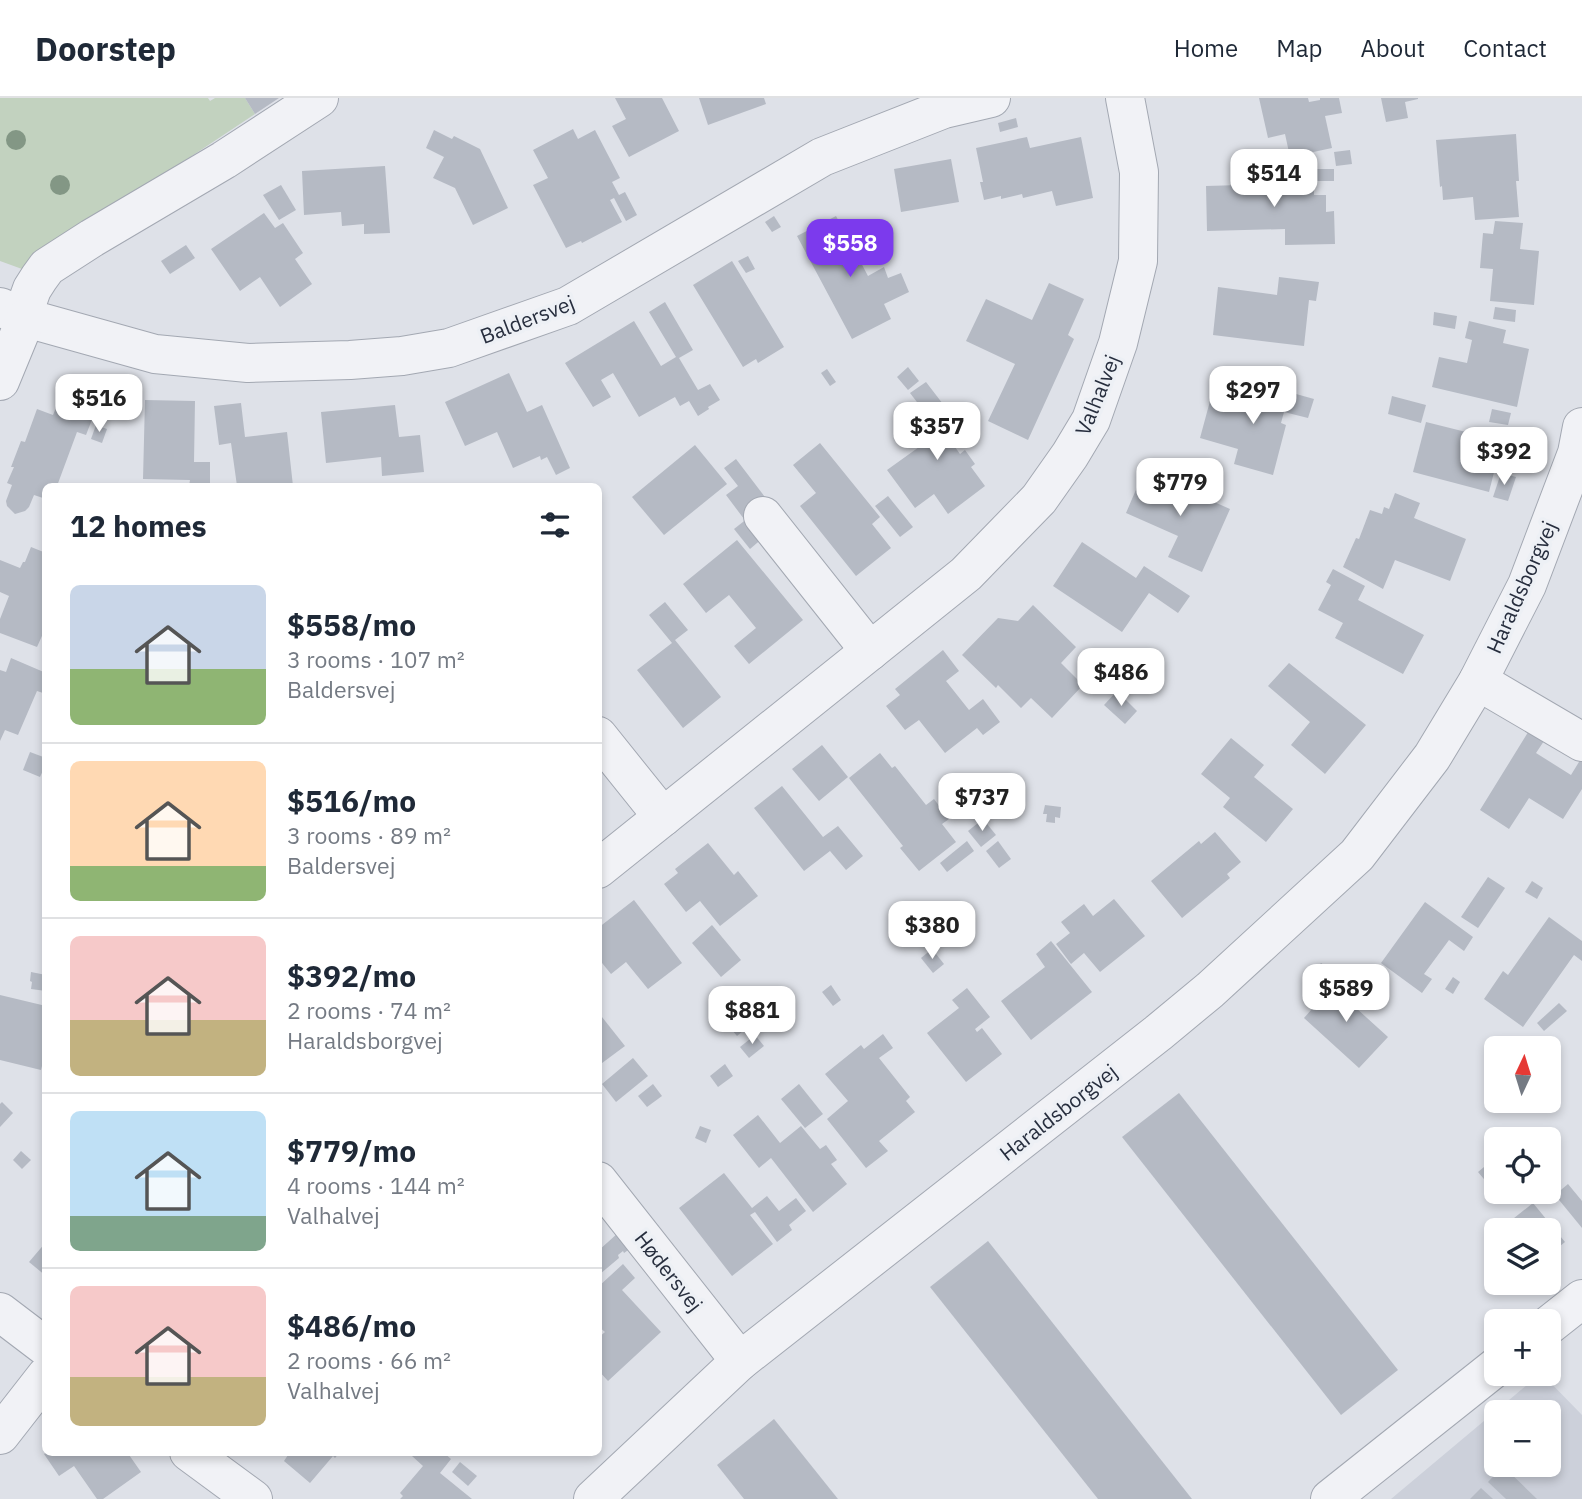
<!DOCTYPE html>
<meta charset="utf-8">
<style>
body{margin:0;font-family:"IBM Plex Sans",sans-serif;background:#f2f2f3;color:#1f2937;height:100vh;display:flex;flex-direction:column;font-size:26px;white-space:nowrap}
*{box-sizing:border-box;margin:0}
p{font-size:23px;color:#747a83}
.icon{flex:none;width:38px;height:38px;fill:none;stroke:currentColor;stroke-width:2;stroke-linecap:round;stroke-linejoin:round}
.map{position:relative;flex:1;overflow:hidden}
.drawer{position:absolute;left:42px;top:385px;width:560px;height:973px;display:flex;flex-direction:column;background:#fff;border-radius:10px;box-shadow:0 4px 10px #0003}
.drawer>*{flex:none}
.needle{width:46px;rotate:4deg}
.fabs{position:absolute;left:1484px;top:938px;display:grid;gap:14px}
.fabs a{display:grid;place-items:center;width:77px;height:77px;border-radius:10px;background:#fff;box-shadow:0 4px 10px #0003;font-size:35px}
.price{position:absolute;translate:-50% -60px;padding:0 16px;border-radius:14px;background:#fff;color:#222;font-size:23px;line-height:46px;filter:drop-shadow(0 2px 4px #0008)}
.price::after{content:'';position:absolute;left:50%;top:42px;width:21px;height:16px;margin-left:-10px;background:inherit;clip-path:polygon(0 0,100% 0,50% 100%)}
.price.active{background:#7c3aed;color:#fff}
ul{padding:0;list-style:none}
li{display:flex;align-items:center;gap:21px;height:175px;padding:0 28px}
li+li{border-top:2px solid #e0e1e3}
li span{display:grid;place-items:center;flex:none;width:196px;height:140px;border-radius:10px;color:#555}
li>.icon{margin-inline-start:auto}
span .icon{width:84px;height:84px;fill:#fffc;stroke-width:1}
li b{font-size:30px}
h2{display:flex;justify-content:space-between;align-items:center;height:84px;padding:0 28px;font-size:30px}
header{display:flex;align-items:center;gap:42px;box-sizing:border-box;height:98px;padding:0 35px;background:#fff;border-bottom:2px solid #e0e1e3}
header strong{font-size:33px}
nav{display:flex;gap:38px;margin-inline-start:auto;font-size:24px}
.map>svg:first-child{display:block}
.built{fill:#ccd0da;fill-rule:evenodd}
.green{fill:#c2d2bf}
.building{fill:#b5bac4}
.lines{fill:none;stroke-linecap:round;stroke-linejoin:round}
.minor-casing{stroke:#a3a8b2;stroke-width:40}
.minor{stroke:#f1f2f6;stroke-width:38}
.tree{fill:#839785}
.labels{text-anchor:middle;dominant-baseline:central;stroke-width:7;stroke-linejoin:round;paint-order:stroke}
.street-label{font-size:21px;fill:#272e3e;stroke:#edf0f5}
</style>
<header>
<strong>Doorstep</strong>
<nav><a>Home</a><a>Map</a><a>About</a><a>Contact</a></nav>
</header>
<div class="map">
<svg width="1582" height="1401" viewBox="0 0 1582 1401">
<rect width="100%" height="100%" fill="#dee1e8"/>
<!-- built -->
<path class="built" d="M 1540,1276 L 1542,1276 L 1582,1317 L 1582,1401 L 1391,1401 ZM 1496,1314 L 1549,1314 L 1549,1367 L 1496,1367 Z"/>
<!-- green -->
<path class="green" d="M 0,0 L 208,0 L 210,3 L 215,0 L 245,0 L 255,16 L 22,171 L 0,163 Z"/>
<!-- building -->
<g class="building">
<path d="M 245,0 L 279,0 L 255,16 Z"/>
<path d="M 615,0 L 662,0 L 679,33 L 629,59 L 612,28 L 626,21 Z"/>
<path d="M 699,0 L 764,0 L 766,6 L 708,27 Z"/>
<path d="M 1259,0 L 1308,0 L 1309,4 L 1320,2 L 1320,0 L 1339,0 L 1342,15 L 1325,18 L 1332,50 L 1290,59 L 1285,36 L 1268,40 Z"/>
<path d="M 1381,0 L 1418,0 L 1418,1 L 1405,4 L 1408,20 L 1386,24 Z"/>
<path d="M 1016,20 L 1018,29 L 1000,34 L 998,25 Z"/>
<path d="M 573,31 L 578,41 L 595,32 L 620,80 L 612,84 L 619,97 L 625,94 L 637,117 L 626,123 L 614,100 L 610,102 L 622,124 L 582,145 L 581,143 L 566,150 L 533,87 L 548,80 L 533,52 Z"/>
<path d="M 434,32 L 452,41 L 454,38 L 480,51 L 508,110 L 473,127 L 455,90 L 433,80 L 444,59 L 426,50 Z"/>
<path d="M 1516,36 L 1519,83 L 1516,83 L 1519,119 L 1475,122 L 1473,99 L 1443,102 L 1442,88 L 1440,89 L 1436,42 Z"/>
<path d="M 1027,39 L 1030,50 L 1081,39 L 1093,100 L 1056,108 L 1052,93 L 1023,100 L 1022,96 L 1001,101 L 1001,98 L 984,102 L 980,84 L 983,84 L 976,50 Z"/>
<path d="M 1350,52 L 1352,66 L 1336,68 L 1334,54 Z"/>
<path d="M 951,61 L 959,104 L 901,114 L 894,71 Z"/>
<path d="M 385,68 L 390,135 L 364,136 L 364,126 L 342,128 L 341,114 L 304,117 L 302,73 Z"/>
<path d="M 1309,69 L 1309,85 L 1314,84 L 1314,97 L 1326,97 L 1326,114 L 1334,113 L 1335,146 L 1285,147 L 1285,131 L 1207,133 L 1206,88 L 1241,87 L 1241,93 L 1271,92 L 1271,71 Z"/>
<rect x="1314" y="71" width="20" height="12"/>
<path d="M 281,87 L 296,112 L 279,122 L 263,97 Z"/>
<path d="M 264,115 L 275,130 L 283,125 L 303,155 L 295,161 L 312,186 L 280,209 L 260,179 L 240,193 L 211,151 Z"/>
<path d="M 774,118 L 781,129 L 772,134 L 765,124 Z"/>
<path d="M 836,118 L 868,178 L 884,169 L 888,180 L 901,175 L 909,194 L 884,206 L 891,221 L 852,241 L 797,138 Z"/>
<path d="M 1495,123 L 1523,125 L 1520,151 L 1539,153 L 1534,207 L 1490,203 L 1493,171 L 1480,170 L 1483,135 L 1493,136 Z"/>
<path d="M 186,147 L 195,160 L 170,176 L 161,163 Z"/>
<path d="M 748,158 L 755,171 L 746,175 L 738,163 Z"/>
<path d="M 732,163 L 784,249 L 758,265 L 756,261 L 743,269 L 693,187 Z"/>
<path d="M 1279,179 L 1319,184 L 1316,203 L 1309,202 L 1304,248 L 1213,237 L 1218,189 L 1277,197 Z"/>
<path d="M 1049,185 L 1084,201 L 1068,237 L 1074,241 L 1028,342 L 988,323 L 1015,266 L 966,243 L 986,201 L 1032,222 Z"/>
<path d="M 665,204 L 693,252 L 679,260 L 698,292 L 710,286 L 720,302 L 708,309 L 709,311 L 698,318 L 689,303 L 680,308 L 675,299 L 639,319 L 613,275 L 601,282 L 611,299 L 593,309 L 565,265 L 634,223 L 661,268 L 676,259 L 649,214 Z"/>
<path d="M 1495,209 L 1516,212 L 1515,224 L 1493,221 Z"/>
<path d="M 1434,214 L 1457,218 L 1455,231 L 1433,227 Z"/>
<path d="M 1469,223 L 1506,232 L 1503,245 L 1529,251 L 1517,309 L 1432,289 L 1439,259 L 1467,265 L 1472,242 L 1465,240 Z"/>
<path d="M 908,269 L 919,283 L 908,292 L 897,279 Z"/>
<path d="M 827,271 L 836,284 L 830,288 L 821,275 Z"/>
<path d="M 509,275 L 527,314 L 542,307 L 570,370 L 556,377 L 547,359 L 541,362 L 540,358 L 513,370 L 497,334 L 465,348 L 445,304 Z"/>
<path d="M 75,283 L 99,292 L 94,304 L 98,306 L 86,337 L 77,334 L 57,388 L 46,388 L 46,401 L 34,397 L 29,409 L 25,413 L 15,416 L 7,408 L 6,403 L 12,387 L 7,385 L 14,369 L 11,369 L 21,343 L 25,344 L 37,311 L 53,317 L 63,293 L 70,296 Z"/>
<path d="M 926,284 L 956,323 L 943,332 L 960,356 L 965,352 L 975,366 L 971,369 L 985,388 L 948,416 L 934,396 L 915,410 L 887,372 L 940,334 L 910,295 Z"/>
<path d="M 1271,289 L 1314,301 L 1308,320 L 1284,314 L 1281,325 L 1286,327 L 1273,377 L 1234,366 L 1238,351 L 1200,340 L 1213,292 L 1266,307 Z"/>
<path d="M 1392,298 L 1426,307 L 1421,325 L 1388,316 Z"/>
<path d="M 145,302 L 195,303 L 194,364 L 210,364 L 210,388 L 189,388 L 190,382 L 143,381 Z"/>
<path d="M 241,305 L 245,339 L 287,334 L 293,388 L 237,388 L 231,345 L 219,347 L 214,308 Z"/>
<path d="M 395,307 L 399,339 L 420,337 L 424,374 L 382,378 L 381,359 L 326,365 L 321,314 Z"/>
<path d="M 1492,311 L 1511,315 L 1508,327 L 1489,324 Z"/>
<path d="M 1426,324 L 1502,343 L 1489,394 L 1413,374 Z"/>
<path d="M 96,327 L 107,331 L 102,345 L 91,341 Z"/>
<path d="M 820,345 L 880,419 L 872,426 L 891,450 L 856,478 L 800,408 L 816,395 L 793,367 Z"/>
<path d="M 695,347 L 727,386 L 664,437 L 632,399 Z"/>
<path d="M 736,361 L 768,403 L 744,421 L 726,397 L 738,388 L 724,370 Z"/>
<path d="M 1144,373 L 1230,411 L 1202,474 L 1168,459 L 1178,438 L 1126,415 Z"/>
<path d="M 1501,375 L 1516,379 L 1508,403 L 1493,399 Z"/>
<path d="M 1395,395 L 1420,405 L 1414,420 L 1466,441 L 1450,483 L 1395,462 L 1383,491 L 1343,469 L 1356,440 L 1359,441 L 1370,412 L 1382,416 L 1384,409 L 1389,411 Z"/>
<path d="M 888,398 L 913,429 L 900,439 L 875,408 Z"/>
<path d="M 748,420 L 764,439 L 750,451 L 734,431 Z"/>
<path d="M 737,442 L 803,522 L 749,566 L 734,548 L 756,530 L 729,497 L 706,515 L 683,486 Z"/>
<path d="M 1082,444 L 1136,480 L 1144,468 L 1190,498 L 1178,515 L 1149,495 L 1122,534 L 1053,488 Z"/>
<path d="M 31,449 L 46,455 L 46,529 L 37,549 L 0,535 L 0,521 L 9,498 L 0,494 L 0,462 L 20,470 L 23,464 L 25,464 Z"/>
<path d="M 1333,471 L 1365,488 L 1358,502 L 1424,537 L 1403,576 L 1335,540 L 1343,525 L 1318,512 L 1331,487 L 1326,484 Z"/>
<path d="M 665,504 L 688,532 L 675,542 L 721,599 L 683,630 L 637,572 L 672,545 L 649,517 Z"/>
<path d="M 1033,507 L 1076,549 L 1061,565 L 1083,587 L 1052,620 L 1031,600 L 1021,610 L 998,587 L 996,590 L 962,557 L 998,520 L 1018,523 Z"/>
<path d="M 943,552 L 959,573 L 946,583 L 969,612 L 983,601 L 1000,624 L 983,637 L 977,630 L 945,655 L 919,622 L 905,632 L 886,608 L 900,597 L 895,591 Z"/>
<path d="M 11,560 L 46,575 L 46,596 L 37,593 L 18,637 L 5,632 L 0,643 L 0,572 L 6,574 Z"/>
<path d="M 1289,565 L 1366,627 L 1325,676 L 1291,647 L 1310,624 L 1268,588 Z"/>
<path d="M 1117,593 L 1137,613 L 1125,626 L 1104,607 Z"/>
<path d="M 1530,631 L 1546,640 L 1536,655 L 1571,677 L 1582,659 L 1582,691 L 1563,721 L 1529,700 L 1509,731 L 1480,712 Z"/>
<path d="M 1231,640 L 1264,667 L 1254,679 L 1293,711 L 1266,744 L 1223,709 L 1230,700 L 1201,676 Z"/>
<path d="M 822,647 L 848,679 L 819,703 L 792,671 Z"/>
<path d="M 30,654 L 46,660 L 46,666 L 40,679 L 23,672 Z"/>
<path d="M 880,655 L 892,670 L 895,668 L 926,707 L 934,701 L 949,721 L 942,726 L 956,744 L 919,773 L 900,750 L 903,748 L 849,680 Z"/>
<path d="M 782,688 L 823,739 L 838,728 L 863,758 L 846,772 L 830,753 L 804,773 L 754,710 Z"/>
<path d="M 1045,707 L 1061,709 L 1060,720 L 1055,719 L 1055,725 L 1046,724 L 1047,716 L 1043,716 Z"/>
<path d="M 983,721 L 996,737 L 981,749 L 968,733 Z"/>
<path d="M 1215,734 L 1241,764 L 1227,776 L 1230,780 L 1182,820 L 1151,783 L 1199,743 L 1201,746 Z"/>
<path d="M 967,743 L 974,753 L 947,774 L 940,765 Z"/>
<path d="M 998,743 L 1011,761 L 999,770 L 986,753 Z"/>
<path d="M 708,745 L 734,777 L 738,773 L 758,798 L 720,828 L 700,803 L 686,814 L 664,786 L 678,775 L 675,771 Z"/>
<path d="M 1488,779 L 1505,790 L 1478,830 L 1461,819 Z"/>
<path d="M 1532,783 L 1543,790 L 1537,801 L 1525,794 Z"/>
<path d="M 1114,801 L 1145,838 L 1100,874 L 1084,855 L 1071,866 L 1056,846 L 1070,835 L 1061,824 L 1084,806 L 1093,818 Z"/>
<path d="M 634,802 L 682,865 L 648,891 L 626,864 L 611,876 L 598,860 L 598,830 Z"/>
<path d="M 1425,804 L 1473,839 L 1464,853 L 1449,842 L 1424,876 L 1432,881 L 1422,895 L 1381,865 Z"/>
<path d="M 1549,819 L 1582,843 L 1582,863 L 1574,857 L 1523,929 L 1484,901 L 1503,873 L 1508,877 Z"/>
<path d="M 904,820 L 913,830 L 902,840 L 893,829 Z"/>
<path d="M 712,827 L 741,862 L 721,879 L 692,845 Z"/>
<path d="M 1051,843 L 1092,894 L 1031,942 L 1001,903 L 1045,869 L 1036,856 Z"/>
<path d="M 932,851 L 944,866 L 933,875 L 921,860 Z"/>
<path d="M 1321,865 L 1334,874 L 1322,889 L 1310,880 Z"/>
<path d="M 31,874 L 46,877 L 46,893 L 31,891 L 32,884 L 30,883 Z"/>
<path d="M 1343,876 L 1357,887 L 1345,900 L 1388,939 L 1359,970 L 1304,920 Z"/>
<path d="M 1453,879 L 1460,884 L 1453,896 L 1445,891 Z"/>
<path d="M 831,887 L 841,902 L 833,908 L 822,894 Z"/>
<path d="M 967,890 L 990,919 L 975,931 L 977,934 L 982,930 L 1002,956 L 966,984 L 927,935 L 959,910 L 952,902 Z"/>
<path d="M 0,897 L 46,908 L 46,952 L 41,972 L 0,962 Z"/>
<path d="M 731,904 L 750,927 L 737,938 L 718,915 Z"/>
<path d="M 1559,905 L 1567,913 L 1544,933 L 1537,925 Z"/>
<path d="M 598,914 L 625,948 L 598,968 Z"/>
<path d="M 883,936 L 893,950 L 879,960 L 910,999 L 906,1003 L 915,1014 L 879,1043 L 888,1053 L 866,1070 L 827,1021 L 848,1003 L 825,976 L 861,947 L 864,951 Z"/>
<path d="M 755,937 L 764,948 L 749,960 L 740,949 Z"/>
<path d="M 1546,940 L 1555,951 L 1549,956 L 1549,950 L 1531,950 Z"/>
<path d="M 633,960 L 648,978 L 616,1004 L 602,986 Z"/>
<path d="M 725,966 L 733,978 L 718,989 L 710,978 Z"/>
<path d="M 653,986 L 662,998 L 647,1009 L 638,998 Z"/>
<path d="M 799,986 L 823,1016 L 805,1030 L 781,1001 Z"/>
<path d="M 1179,995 L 1398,1272 L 1341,1317 L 1122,1039 Z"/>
<path d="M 2,1004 L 13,1015 L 0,1029 L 0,1006 Z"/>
<path d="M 758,1017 L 780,1045 L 801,1028 L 820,1051 L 826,1047 L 837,1062 L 831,1066 L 847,1086 L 813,1114 L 771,1060 L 759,1070 L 733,1037 Z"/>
<path d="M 700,1028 L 711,1032 L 706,1045 L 695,1040 Z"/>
<path d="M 21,1053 L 31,1062 L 22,1071 L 13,1062 Z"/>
<path d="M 1496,1059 L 1496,1094 L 1505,1094 L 1499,1099 L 1478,1074 Z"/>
<path d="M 724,1075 L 752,1110 L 767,1098 L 779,1113 L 796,1100 L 806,1113 L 789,1127 L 792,1132 L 777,1144 L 755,1114 L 750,1117 L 773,1146 L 732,1178 L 679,1110 Z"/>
<path d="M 1568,1086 L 1582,1103 L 1582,1130 L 1555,1097 Z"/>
<path d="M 1533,1105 L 1565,1144 L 1549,1157 L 1549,1132 L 1499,1132 Z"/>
<path d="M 618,1135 L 631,1150 L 624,1155 L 623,1153 L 618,1157 L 619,1160 L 600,1176 L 598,1174 L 598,1153 Z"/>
<path d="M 988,1143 L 1192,1401 L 1098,1401 L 930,1189 Z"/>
<path d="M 46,1144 L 46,1178 L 29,1164 Z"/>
<path d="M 623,1166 L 635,1180 L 622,1192 L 661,1234 L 608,1283 L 598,1272 L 598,1240 L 605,1234 L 598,1228 L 598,1189 Z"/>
<path d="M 774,1321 L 838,1401 L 744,1401 L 717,1367 Z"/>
<path d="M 47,1354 L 127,1354 L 141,1374 L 103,1401 L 97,1401 L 74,1368 L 59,1378 L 44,1356 Z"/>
<path d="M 290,1354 L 340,1354 L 335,1360 L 333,1358 L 310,1385 L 284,1363 Z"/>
<path d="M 414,1354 L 443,1354 L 451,1361 L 440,1375 L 472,1401 L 400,1401 L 403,1398 L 400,1395 L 423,1368 L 412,1358 Z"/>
<path d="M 460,1364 L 477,1378 L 468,1388 L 452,1374 Z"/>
<path d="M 1503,1368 L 1537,1401 L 1506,1401 L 1488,1384 Z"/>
<path d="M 1481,1390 L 1493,1401 L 1470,1401 Z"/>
</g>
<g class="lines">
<!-- minor casing -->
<g class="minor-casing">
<g id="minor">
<path d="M 0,209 L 26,220 L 155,256 L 248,265 L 350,262 L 402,258 L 449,250 L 568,208 L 822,59 L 944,11 L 991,0"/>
<path d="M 22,219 L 32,191 L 39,180 L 47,169 L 92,140 L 224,62 L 319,0"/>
<path d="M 0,283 L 26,220"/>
<path d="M 763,418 L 870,553"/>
<path d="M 1478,583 L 1582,644"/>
<path d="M 598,638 L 663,719"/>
<path d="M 598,771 L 966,476 L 1039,401 L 1070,357 L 1091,322 L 1118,245 L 1138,163 L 1139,74 L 1125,0"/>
<path d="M 598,1083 L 740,1263"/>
<path d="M 0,1214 L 46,1249"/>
<path d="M 1549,1227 L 1582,1201"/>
<path d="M 0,1337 L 46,1278"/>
<path d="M 189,1354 L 253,1401"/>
<path d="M 593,1401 L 740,1263 L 1158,935 L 1210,892 L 1357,757 L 1432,659 L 1478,583 L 1527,487 L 1577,355 L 1582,329"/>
<path d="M 1330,1401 L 1496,1269"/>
</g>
</g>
<!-- minor -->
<use href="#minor" class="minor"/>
</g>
<!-- trees -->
<g class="tree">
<circle cx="16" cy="42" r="10"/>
<circle cx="60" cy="87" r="10"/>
</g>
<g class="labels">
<!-- street labels -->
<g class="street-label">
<text transform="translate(527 221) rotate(-21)">Baldersvej</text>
<text transform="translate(1097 297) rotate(-68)">Valhalvej</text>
<text transform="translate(1521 489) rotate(-66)">Haraldsborgvej</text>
<text transform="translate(1058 1014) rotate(-38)">Haraldsborgvej</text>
<text transform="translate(669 1173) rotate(52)">Hødersvej</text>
</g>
</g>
</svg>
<div class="fabs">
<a><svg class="needle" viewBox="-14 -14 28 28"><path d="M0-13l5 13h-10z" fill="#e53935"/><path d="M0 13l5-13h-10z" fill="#747a83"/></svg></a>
<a><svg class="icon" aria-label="locate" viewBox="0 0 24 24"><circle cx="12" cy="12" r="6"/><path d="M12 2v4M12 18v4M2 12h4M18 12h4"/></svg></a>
<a><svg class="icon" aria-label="layers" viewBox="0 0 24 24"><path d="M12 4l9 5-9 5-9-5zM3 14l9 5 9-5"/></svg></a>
<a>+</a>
<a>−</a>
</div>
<b class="price" style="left:1274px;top:111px">$514</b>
<b class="price active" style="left:850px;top:181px">$558</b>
<b class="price" style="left:1253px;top:328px">$297</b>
<b class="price" style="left:99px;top:336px">$516</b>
<b class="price" style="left:937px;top:364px">$357</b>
<b class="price" style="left:1504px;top:389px">$392</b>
<b class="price" style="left:1180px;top:420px">$779</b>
<b class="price" style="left:1121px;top:610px">$486</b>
<b class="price" style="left:982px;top:735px">$737</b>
<b class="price" style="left:932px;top:863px">$380</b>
<b class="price" style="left:1346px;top:926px">$589</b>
<b class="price" style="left:752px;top:948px">$881</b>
<section class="drawer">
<h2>12 homes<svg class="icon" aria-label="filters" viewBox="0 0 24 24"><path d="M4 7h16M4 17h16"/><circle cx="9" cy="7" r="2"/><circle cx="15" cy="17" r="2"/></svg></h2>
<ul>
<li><span style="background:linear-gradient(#c9d6e8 60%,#8fb573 0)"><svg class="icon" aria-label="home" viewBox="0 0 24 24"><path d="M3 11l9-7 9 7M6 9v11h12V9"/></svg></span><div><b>$558/mo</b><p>3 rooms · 107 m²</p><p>Baldersvej</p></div></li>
<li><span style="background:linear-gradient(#ffd9b3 75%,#8fb573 0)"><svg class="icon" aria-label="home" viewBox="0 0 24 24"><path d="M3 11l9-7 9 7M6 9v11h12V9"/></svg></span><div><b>$516/mo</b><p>3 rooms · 89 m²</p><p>Baldersvej</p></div></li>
<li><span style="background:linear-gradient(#f6c9c9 60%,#c2b280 0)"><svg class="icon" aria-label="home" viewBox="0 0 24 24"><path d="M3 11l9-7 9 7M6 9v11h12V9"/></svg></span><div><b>$392/mo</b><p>2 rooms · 74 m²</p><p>Haraldsborgvej</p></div></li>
<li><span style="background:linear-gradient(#bfe0f5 75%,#7fa58c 0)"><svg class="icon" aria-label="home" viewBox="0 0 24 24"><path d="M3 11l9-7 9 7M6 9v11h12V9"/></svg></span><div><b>$779/mo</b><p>4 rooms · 144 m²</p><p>Valhalvej</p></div></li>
<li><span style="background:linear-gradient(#f6c9c9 65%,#c2b280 0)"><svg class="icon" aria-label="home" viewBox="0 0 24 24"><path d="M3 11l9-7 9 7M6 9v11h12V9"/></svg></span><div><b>$486/mo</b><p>2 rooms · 66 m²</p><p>Valhalvej</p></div></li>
</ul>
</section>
</div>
